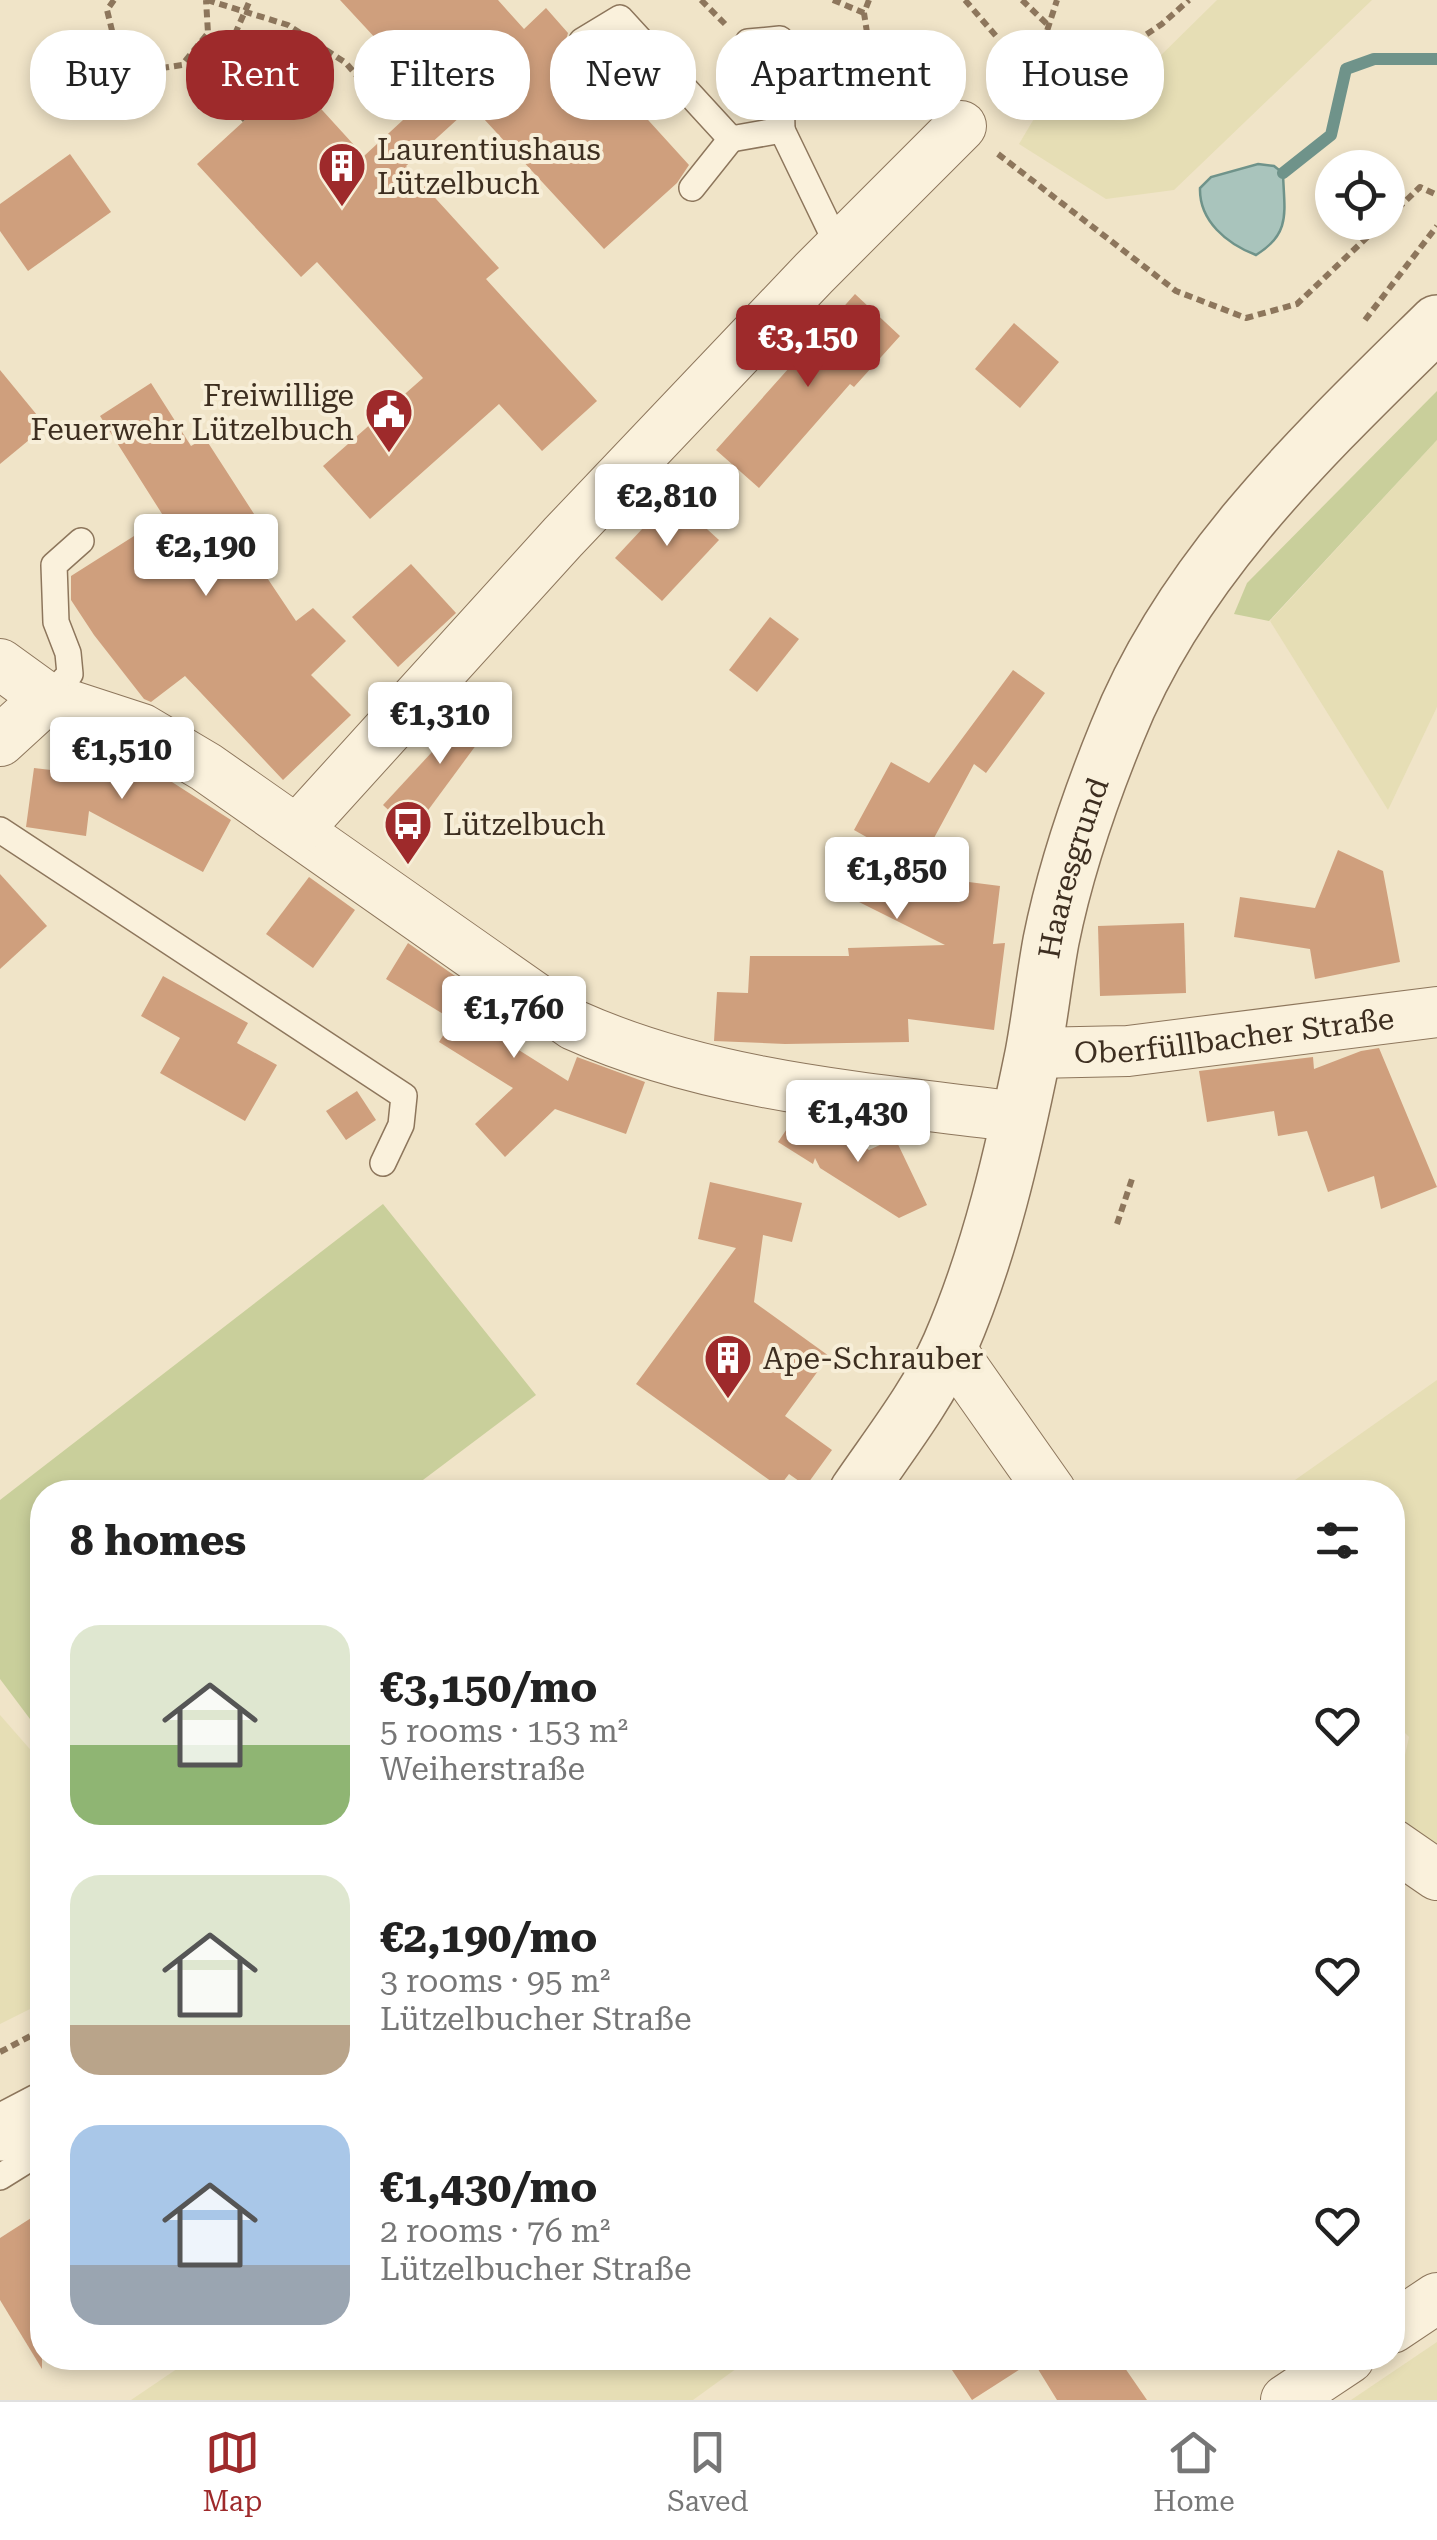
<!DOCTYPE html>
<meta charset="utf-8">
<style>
body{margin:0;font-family:"Roboto Serif",serif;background:#f6f6f6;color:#222;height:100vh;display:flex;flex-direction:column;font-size:38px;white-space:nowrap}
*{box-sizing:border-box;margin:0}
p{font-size:32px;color:#767676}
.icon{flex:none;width:55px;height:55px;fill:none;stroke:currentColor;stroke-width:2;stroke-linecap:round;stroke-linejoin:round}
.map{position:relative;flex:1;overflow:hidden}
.panel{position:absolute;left:30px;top:1480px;width:1375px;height:890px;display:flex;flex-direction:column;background:#fff;border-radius:40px;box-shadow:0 5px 15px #0003}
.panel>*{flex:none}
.banner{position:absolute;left:30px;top:30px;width:1378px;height:90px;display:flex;gap:20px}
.fabs{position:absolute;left:1315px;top:150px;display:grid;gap:20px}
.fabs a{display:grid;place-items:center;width:90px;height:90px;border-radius:50%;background:#fff;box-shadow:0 5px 15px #0003;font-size:50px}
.price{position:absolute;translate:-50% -85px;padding:0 22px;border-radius:10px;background:#fff;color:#222;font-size:32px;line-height:65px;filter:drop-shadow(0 2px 5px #0008)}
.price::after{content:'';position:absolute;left:50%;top:60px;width:30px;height:22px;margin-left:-15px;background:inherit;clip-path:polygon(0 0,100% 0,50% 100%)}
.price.current{background:#9e2a2b;color:#fff}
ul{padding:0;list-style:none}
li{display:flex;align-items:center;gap:30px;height:250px;padding:0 40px}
li span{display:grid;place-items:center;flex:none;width:280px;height:200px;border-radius:30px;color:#555}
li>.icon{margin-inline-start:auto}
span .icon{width:120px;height:120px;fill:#fffc;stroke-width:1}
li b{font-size:42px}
h2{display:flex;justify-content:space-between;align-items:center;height:120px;padding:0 40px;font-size:42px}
.pill{padding:0 35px;border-radius:40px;background:#fff;box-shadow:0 5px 15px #0003;font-size:35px;line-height:90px}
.pill.current{background:#9e2a2b;color:#fff}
.dock{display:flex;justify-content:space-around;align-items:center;height:140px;border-top:2px solid #e0e0e0;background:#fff;font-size:28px;color:#767676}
.dock a{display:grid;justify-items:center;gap:5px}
.dock .current{color:#9e2a2b}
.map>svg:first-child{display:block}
.farmland{fill:#e6deb5}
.green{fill:#c9cf9b}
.water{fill:#a9c4bc;stroke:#6f938a;stroke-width:2.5}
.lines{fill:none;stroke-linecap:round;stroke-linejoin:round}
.stream{stroke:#6f938a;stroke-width:12}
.building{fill:#cf9f7d}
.service-casing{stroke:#8d765c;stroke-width:28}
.minor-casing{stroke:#8d765c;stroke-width:52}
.tertiary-casing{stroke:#8d765c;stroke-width:58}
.path{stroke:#8d765c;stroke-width:6;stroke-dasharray:8 5;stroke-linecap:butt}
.service{stroke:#faf1dc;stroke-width:25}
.minor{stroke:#faf1dc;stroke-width:50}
.tertiary{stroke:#faf1dc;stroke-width:55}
.labels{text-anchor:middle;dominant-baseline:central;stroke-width:8;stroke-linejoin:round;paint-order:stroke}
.poi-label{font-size:30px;fill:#3d2e20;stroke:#f7eed8;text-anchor:start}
.street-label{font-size:30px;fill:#3d2e20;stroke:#f7eed8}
</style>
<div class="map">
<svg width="1437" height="2400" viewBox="0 0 1437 2400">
<rect width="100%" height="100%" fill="#f0e4c8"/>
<!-- farmland -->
<g class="farmland">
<path d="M 1217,0 L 1372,0 L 1174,190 L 1106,199 L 1019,144 L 1048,95 L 1151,65 Z"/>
<path d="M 1437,440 L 1437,707 L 1388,810 L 1270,621 Z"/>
<path d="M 1437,1380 L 1437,1857 L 1393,1829 L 1393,1809 L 1409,1737 L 1393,1721 L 1392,1492 L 1278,1492 Z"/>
<path d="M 0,1715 L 42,1763 L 42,2003 L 0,2024 Z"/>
<path d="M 1437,2342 L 1437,2400 L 1351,2400 Z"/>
<path d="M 193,2358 L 751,2358 L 693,2400 L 131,2400 Z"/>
</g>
<!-- green -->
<g class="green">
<path d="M 1437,391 L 1437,440 L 1269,621 L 1234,614 L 1247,583 Z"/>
<path d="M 383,1204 L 536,1395 L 407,1492 L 42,1492 L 42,1735 L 0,1679 L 0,1500 Z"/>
</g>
<!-- water -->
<path class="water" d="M 1258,164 L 1274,166 L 1283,173 C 1284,211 1292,233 1256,255 C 1227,244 1199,221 1200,188 L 1211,177 Z"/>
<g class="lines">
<!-- stream -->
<path class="stream" d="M 1283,173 L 1331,135 L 1346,69 L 1374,59 L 1437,59"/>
</g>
<!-- building -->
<g class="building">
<path d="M 340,0 L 498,0 L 524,29 L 546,8 L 568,33 L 566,40 L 569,50 L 575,56 L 589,55 L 689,165 L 677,183 L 604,249 L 472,106 L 406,166 L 499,268 L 486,279 L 597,401 L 542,451 L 499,404 L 370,519 L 323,466 L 423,378 L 317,262 L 301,277 L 197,164 L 292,77 L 364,156 L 429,96 Z"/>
<path d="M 70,154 L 111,212 L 28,271 L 0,231 L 0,204 Z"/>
<path d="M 855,294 L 900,336 L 854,387 L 850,384 L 759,488 L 716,450 Z"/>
<path d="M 1014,323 L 1059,362 L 1020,408 L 975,369 Z"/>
<path d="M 0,370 L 46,426 L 0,464 Z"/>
<path d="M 151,383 L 191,446 L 205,438 L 256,517 L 235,530 L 296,621 L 313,608 L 346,641 L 311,675 L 351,715 L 283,780 L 185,676 L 151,702 L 144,699 L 94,635 L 71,600 L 71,576 L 164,517 L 100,416 Z"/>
<path d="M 672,497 L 719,540 L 662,601 L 615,558 Z"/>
<path d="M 411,564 L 456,613 L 398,667 L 352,617 Z"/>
<path d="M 770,617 L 799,639 L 757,692 L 729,670 Z"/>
<path d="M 1013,670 L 1045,693 L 986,773 L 974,764 L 914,875 L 1000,886 L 993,944 L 1005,943 L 994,1030 L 908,1019 L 909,1042 L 785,1044 L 714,1041 L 717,992 L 748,993 L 750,956 L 849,956 L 848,948 L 945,945 L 859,902 L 886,848 L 854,830 L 891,762 L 929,783 Z"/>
<path d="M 481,699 L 499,714 L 412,832 L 383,805 Z"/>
<path d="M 56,736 L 83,740 L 130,755 L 231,820 L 203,872 L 89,811 L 86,836 L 26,827 L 34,768 L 51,770 Z"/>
<path d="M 1338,850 L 1383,871 L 1400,962 L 1315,979 L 1310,949 L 1234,937 L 1240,897 L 1315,908 Z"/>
<path d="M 0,874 L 47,926 L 0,969 Z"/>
<path d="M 309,877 L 355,910 L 313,968 L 266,934 Z"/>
<path d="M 1184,923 L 1186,993 L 1100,996 L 1098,926 Z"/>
<path d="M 408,943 L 512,1016 L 498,1037 L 568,1081 L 577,1057 L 645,1082 L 626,1134 L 555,1109 L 505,1157 L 475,1124 L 513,1088 L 439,1042 L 453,1020 L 386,979 Z"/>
<path d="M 163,976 L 248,1023 L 237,1043 L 277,1065 L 245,1121 L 160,1073 L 180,1038 L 141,1016 Z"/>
<path d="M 1379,1048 L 1437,1187 L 1381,1209 L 1374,1176 L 1328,1192 L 1307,1131 L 1278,1136 L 1274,1111 L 1207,1122 L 1199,1071 L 1313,1057 L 1314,1069 L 1361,1051 Z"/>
<path d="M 357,1091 L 376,1120 L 346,1140 L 326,1111 Z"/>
<path d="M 795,1117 L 823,1121 L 869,1150 L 895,1138 L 927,1205 L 899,1218 L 820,1168 L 815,1158 L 813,1164 L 778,1142 Z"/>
<path d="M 710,1182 L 802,1203 L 792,1242 L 763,1235 L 754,1302 L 829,1356 L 785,1416 L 832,1450 L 806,1486 L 789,1474 L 779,1487 L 636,1384 L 736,1248 L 698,1239 Z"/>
<path d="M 42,2211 L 42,2369 L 0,2300 L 0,2238 Z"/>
<path d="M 944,2358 L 1118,2358 L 1147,2400 L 1057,2400 L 1033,2361 L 972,2400 Z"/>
</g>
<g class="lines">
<!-- service casing -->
<g class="service-casing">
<g id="service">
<path d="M 582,41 L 620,18 L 731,139 L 782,130 L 840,250"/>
<path d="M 748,42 L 780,39 L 782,130"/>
<path d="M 692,188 L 731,139"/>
<path d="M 47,698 L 70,674 L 68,653 L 56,622 L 54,565 L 81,541"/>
<path d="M 0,830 L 404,1096 L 401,1125 L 383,1163"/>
<path d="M 0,2177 L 37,2154 L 28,2119"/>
</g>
</g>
<!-- minor casing -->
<g class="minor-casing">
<g id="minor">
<path d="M 0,664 L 47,698 L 142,729 L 206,767 L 574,1025 C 712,1087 870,1098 1018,1117"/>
<path d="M 0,741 L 47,698"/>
<path d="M 298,829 L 563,537 L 814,273 L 961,126"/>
<path id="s1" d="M 1033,1053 L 1128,1051 L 1437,1012"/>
<path d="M 949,1347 L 1051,1492"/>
<path d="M 1392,1844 L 1437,1875"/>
<path d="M 1392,2328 L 1437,2298"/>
<path d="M 1286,2400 L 1349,2358"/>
</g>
</g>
<!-- tertiary casing -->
<g class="tertiary-casing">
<g id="tertiary">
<path id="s2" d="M 857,1492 C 889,1445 927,1397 950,1345 C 990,1253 1013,1152 1033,1054 C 1040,1017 1044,979 1051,941 C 1065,871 1090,798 1117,732 C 1182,568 1314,444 1437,323"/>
<path d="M 0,2133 L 42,2111"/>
</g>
</g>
<!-- path -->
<g class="path">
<path d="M 114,0 L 107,10 L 117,51 L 148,70 L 182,65 L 208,33 L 206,0"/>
<path d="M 207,0 L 288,25 L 346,63 L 375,97"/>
<path d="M 701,0 L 725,24"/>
<path d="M 833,0 L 864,13"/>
<path d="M 869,0 L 864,13 L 880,117"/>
<path d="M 965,0 L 996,36"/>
<path d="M 1022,0 L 1049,26"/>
<path d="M 1014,86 L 1046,34 L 1057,0"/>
<path d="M 995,101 L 1014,87 L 1092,71 L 1162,24 L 1189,0"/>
<path d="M 245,120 L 212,86 L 250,0"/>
<path d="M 998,154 L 1176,291 L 1246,318 L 1297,304 L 1383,222"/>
<path d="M 1388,218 L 1420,187 L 1437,195"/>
<path d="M 1365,320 L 1437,226"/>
<path d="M 1117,1224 L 1133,1176"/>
<path d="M 0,2052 L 42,2030"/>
</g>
<!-- service -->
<use href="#service" class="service"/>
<!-- minor -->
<use href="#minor" class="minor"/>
<!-- tertiary -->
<use href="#tertiary" class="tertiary"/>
</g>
<!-- icons -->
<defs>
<g id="building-pin" transform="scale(2.5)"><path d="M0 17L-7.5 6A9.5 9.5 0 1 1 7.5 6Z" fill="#9e2a2b" stroke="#f7eed8"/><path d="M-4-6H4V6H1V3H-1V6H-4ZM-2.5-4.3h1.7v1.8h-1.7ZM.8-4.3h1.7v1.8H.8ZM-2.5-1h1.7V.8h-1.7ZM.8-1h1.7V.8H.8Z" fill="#fff"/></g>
<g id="civic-pin" transform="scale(2.5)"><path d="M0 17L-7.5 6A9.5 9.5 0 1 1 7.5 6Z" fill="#9e2a2b" stroke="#f7eed8"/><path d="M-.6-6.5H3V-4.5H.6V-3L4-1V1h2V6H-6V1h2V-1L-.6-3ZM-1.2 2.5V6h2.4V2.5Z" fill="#fff"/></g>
<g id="bus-pin" transform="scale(2.5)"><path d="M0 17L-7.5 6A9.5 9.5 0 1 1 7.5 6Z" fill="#9e2a2b" stroke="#f7eed8"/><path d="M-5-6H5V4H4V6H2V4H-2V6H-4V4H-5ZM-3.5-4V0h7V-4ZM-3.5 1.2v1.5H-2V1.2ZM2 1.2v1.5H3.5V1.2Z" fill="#fff"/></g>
</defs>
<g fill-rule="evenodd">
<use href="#building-pin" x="342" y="166"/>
<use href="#civic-pin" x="389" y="412"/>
<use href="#bus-pin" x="408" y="824"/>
<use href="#building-pin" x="728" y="1358"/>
</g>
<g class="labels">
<!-- poi labels -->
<g class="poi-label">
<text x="377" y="149">Laurentiushaus<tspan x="377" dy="34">Lützelbuch</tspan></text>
<text x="354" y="395" text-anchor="end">Freiwillige<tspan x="354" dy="34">Feuerwehr Lützelbuch</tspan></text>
<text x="443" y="824">Lützelbuch</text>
<text x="763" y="1358">Ape-Schrauber</text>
</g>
<!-- street labels -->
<g class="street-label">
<text stroke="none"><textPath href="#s2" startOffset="668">Haaresgrund</textPath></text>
<text stroke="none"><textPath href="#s1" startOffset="202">Oberfüllbacher Straße</textPath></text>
</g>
</g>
</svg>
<div class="fabs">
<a><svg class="icon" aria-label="locate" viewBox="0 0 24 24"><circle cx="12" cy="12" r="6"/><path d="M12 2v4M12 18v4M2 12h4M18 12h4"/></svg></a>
</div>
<b class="price current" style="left:808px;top:390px">€3,150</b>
<b class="price" style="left:667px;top:549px">€2,810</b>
<b class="price" style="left:206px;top:599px">€2,190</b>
<b class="price" style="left:440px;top:767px">€1,310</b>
<b class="price" style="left:122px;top:802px">€1,510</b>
<b class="price" style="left:897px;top:922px">€1,850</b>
<b class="price" style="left:514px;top:1061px">€1,760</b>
<b class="price" style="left:858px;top:1165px">€1,430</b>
<div class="banner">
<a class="pill">Buy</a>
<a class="pill current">Rent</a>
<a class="pill">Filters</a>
<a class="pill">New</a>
<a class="pill">Apartment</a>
<a class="pill">House</a>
</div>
<section class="panel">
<h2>8 homes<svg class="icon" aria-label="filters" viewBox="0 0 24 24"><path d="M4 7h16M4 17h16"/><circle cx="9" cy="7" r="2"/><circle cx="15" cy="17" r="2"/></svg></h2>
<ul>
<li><span style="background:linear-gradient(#dfe7d0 60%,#8fb573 0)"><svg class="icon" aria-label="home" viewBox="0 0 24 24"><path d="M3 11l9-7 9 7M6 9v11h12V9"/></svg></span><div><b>€3,150/mo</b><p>5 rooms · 153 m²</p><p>Weiherstraße</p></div><svg class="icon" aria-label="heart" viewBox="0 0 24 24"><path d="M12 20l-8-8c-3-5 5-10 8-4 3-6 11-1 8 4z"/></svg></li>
<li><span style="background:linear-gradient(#dfe7d0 75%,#b9a48a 0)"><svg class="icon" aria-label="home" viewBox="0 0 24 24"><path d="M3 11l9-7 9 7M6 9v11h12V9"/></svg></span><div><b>€2,190/mo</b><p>3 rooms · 95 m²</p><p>Lützelbucher Straße</p></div><svg class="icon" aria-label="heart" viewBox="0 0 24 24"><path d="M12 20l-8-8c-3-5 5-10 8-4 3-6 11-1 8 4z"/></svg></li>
<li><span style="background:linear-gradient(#a9c7e8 70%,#9aa5b1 0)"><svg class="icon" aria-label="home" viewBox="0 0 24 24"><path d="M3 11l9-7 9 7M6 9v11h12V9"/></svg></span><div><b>€1,430/mo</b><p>2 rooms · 76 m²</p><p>Lützelbucher Straße</p></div><svg class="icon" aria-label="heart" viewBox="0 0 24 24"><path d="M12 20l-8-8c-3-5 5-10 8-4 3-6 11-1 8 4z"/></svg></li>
</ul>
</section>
</div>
<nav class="dock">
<a class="current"><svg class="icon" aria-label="map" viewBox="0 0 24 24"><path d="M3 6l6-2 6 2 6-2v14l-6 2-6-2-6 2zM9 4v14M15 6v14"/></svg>Map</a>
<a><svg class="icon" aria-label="saved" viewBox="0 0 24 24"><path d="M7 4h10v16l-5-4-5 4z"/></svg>Saved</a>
<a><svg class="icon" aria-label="home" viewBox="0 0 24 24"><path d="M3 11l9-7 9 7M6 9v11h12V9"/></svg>Home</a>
</nav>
